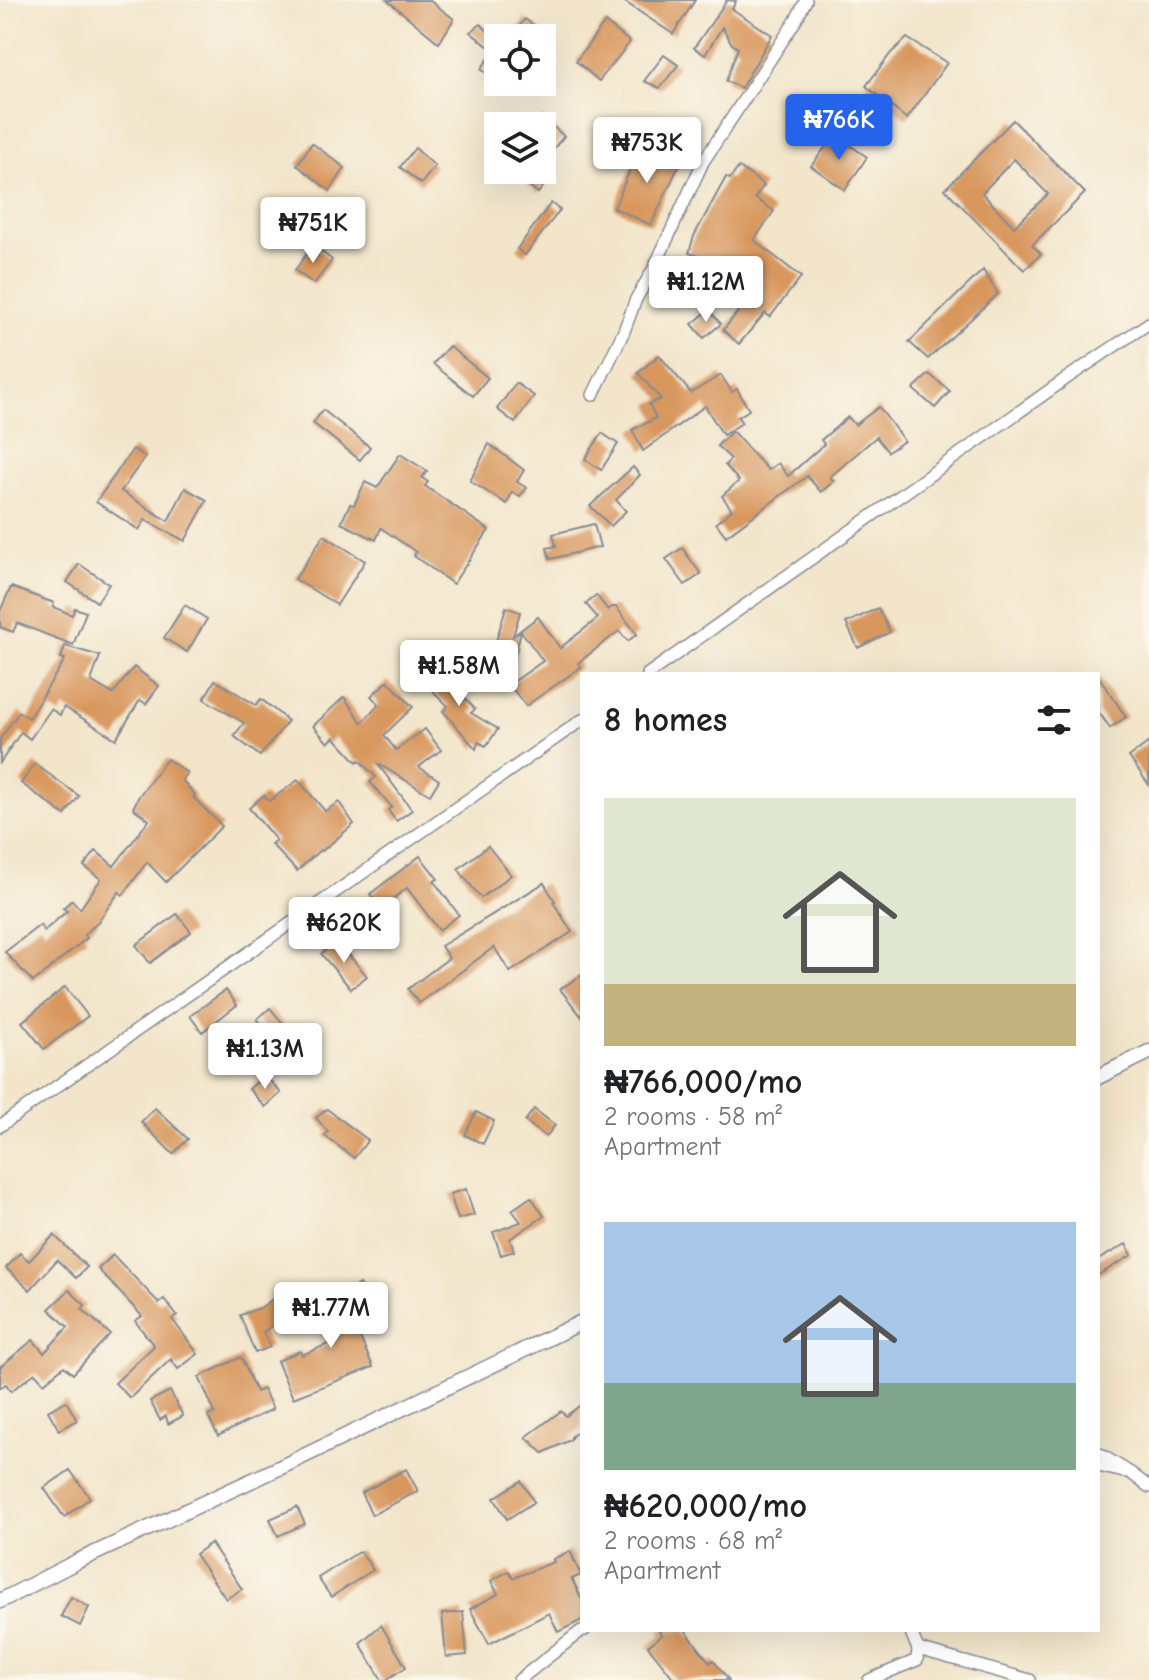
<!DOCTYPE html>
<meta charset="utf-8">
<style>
body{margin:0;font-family:"Comic Neue",sans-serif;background:#f6f6f6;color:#202124;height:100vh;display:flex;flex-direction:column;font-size:30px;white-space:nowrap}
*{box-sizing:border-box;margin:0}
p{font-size:26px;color:#757577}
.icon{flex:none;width:44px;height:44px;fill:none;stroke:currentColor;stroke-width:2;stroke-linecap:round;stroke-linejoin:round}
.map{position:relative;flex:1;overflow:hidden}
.drawer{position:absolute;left:580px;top:672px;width:520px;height:960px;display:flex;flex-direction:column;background:#fff;border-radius:0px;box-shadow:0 8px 32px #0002}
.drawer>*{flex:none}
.tools{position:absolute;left:484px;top:24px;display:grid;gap:16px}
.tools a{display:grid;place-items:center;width:72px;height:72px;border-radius:0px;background:#fff;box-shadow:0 8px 32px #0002;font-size:40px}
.price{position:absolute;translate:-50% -68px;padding:0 18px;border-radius:8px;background:#fff;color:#222;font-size:26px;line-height:52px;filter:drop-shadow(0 2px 4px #0008)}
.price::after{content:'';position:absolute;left:50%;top:48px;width:24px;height:18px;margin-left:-12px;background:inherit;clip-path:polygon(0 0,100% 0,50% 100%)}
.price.on{background:#2563eb;color:#fff}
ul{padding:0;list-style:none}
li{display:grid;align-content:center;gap:16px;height:424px;padding:0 24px}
li span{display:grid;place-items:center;height:248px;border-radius:0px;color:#555}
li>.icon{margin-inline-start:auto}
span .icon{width:144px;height:144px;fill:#fffc;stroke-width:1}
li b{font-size:34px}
h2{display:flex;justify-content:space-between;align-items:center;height:96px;padding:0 24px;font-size:34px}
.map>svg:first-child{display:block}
.building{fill:#d8975d;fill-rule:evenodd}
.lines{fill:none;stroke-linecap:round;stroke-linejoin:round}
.minor-casing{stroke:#868a94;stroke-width:14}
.tertiary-casing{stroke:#868a94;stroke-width:17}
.minor{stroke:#fff;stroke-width:11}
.tertiary{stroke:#fff;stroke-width:14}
</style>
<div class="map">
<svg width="1149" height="1680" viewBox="0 0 1149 1680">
<rect width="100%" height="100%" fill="#fbf7ec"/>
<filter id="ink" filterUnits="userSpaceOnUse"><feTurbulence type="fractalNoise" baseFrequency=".0125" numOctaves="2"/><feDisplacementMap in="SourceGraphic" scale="16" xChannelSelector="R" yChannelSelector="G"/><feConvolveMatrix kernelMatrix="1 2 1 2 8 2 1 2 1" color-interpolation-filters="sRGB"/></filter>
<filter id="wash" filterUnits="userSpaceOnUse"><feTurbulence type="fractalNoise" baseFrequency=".006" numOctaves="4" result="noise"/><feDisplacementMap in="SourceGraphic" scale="32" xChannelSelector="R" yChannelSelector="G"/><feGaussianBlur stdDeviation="1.8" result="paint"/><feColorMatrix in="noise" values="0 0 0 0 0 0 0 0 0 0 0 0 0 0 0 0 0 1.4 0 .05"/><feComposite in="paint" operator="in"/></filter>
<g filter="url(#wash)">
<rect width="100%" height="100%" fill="#f2e5ca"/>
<g id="blocks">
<!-- building -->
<g class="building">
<path d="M 387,0 L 429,0 L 454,19 L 439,43 Z"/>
<path d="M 622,0 L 695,0 L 673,34 Z"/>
<path d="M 727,0 L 736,1 L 732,9 L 772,35 L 741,88 L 726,81 L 738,48 L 732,44 L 722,27 L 705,55 L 694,48 Z"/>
<path d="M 525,19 L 552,38 L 510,38 Z"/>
<path d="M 605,22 L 630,42 L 599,81 L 576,61 Z"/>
<path d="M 481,24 L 498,42 L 498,82 L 481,69 L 494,51 L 470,32 Z"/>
<path d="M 907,38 L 947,63 L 907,119 L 866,86 L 891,53 Z"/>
<path d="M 664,55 L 678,65 L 660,88 L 644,81 Z"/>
<path d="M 542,117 L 564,136 L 542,163 Z"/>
<path d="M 1013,120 L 1085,193 L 1032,245 L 1041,254 L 1024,270 L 945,189 ZM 1014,159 L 1048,194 L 1014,227 L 982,193 Z"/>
<path d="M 835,135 L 867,157 L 845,190 L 811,166 Z"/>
<path d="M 312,143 L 345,168 L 330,191 L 297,165 Z"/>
<path d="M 645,146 L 681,161 L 651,225 L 614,208 L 631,167 L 635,169 Z"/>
<path d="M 415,148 L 435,166 L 421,184 L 400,167 Z"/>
<path d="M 739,167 L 764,185 L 755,198 L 774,211 L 754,240 L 801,277 L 770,317 L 765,313 L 739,344 L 723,330 L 748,300 L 703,268 L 709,259 L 689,253 L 694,236 L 726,177 L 730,179 Z"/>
<path d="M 510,170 L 545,170 L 552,176 L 538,193 Z"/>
<path d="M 551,203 L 560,210 L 525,255 L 517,249 Z"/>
<path d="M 313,245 L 332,260 L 314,284 L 295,270 Z"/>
<path d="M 983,270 L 998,294 L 928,359 L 909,342 Z"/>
<path d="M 709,310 L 721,324 L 704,338 L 692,324 Z"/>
<path d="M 449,346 L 488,378 L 473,396 L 433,364 Z"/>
<path d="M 659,355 L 691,393 L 721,375 L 732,392 L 737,389 L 749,410 L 738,417 L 742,423 L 723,435 L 705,406 L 643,451 L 632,430 L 656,418 L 649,404 L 661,399 L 638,373 Z"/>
<path d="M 929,374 L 950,391 L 935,408 L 913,389 Z"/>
<path d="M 516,383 L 534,396 L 515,423 L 497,409 Z"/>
<path d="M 879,407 L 904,441 L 888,452 L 876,437 L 830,477 L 834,481 L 821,492 L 807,476 L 726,536 L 716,523 L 732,510 L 722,496 L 739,481 L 725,465 L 731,459 L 717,446 L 732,431 L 768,470 L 778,463 L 788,476 L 824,444 L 821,440 L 848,417 L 855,425 Z"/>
<path d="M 323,410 L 370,447 L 360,460 L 313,423 Z"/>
<path d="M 602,433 L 618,444 L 601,470 L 585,459 Z"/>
<path d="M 489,444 L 524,470 L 517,482 L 527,488 L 520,496 L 512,492 L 507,504 L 470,481 Z"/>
<path d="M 133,449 L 145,457 L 121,491 L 168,521 L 185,488 L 207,500 L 185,541 L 145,520 L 139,530 L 96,502 Z"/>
<path d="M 400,454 L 427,471 L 422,478 L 428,482 L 425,486 L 489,530 L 453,584 L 414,556 L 416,552 L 381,528 L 376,540 L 341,523 L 350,504 L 354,505 L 365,482 L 377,488 Z"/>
<path d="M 633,467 L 640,475 L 616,500 L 626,511 L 611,526 L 590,506 Z"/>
<path d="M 594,524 L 600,547 L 550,559 L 547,548 L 556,546 L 553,534 Z"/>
<path d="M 324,535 L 365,561 L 337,605 L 295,579 Z"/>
<path d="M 682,548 L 701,574 L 685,585 L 666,559 Z"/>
<path d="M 79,564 L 109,584 L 97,602 L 67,582 Z"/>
<path d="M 11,587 L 54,603 L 53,607 L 72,615 L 75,608 L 86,612 L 73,645 L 17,623 L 13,632 L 0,627 L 0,611 Z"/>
<path d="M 596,595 L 608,610 L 612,607 L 616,607 L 637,634 L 628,641 L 619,631 L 578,663 L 581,667 L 526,706 L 509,685 L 543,661 L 521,631 L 508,685 L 493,681 L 497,667 L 489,665 L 506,607 L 520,612 L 513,636 L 538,617 L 560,648 L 598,618 L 586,604 Z"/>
<path d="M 185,605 L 207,619 L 187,652 L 164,638 Z"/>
<path d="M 878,608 L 890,632 L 858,648 L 846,623 Z"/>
<path d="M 65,646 L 100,656 L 91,681 L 113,694 L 134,667 L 159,686 L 146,704 L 140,700 L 116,739 L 64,707 L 60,715 L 51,709 L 30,739 L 21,732 L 0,763 L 0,739 L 19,712 L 29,718 L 65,659 L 61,658 Z"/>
<path d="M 436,663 L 454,682 L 452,684 L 475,709 L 471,713 L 498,729 L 486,746 L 478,742 L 476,749 L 443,711 L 448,706 L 420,678 Z"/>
<path d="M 1098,676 L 1126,717 L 1110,728 L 1098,711 Z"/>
<path d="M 215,680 L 256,705 L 261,699 L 288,721 L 260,756 L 234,736 L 244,723 L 204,699 Z"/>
<path d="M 388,681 L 413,707 L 384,735 L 396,750 L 425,729 L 441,750 L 419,767 L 439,780 L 430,795 L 377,763 L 412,810 L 396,821 L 388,810 L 392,807 L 370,782 L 376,777 L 359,760 L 357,762 L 334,737 L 328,743 L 313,726 L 344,697 L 362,723 L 379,704 L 371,696 Z"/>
<path d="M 1149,742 L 1149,785 L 1129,757 Z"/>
<path d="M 167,759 L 187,773 L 182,780 L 195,795 L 193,797 L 222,826 L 166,882 L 147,862 L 123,895 L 119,892 L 97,923 L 84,935 L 87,938 L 33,982 L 5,952 L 40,925 L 44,931 L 67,911 L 63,908 L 72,900 L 80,909 L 101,879 L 84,866 L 96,851 L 114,866 L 149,820 L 133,808 L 139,796 Z"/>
<path d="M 35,764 L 79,796 L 65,815 L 21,783 Z"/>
<path d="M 298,780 L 325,811 L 339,802 L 354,824 L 322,851 L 320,850 L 297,871 L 271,844 L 276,840 L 249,808 L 264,795 L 269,801 Z"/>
<path d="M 488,846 L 511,875 L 481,898 L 458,869 Z"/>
<path d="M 420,856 L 438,879 L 434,881 L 459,915 L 439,930 L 407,888 L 381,908 L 370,894 Z"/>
<path d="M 544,883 L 555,901 L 553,902 L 572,932 L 510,972 L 494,947 L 419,1003 L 408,989 L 449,958 L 441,946 Z"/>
<path d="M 177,914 L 191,932 L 150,963 L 136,945 Z"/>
<path d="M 337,941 L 367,976 L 351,989 L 321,954 Z"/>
<path d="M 582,975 L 582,1017 L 560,989 Z"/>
<path d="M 65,987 L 88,1016 L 44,1049 L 22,1022 Z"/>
<path d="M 226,990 L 237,1005 L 202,1032 L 190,1016 Z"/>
<path d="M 270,1008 L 296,1039 L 283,1050 L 257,1019 Z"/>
<path d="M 265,1075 L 281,1093 L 265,1107 L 249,1089 Z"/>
<path d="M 155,1108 L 188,1139 L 173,1154 L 141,1122 Z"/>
<path d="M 327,1109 L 368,1140 L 354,1158 L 325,1136 L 328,1132 L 316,1118 Z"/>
<path d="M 534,1109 L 555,1125 L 546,1137 L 525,1121 Z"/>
<path d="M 476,1112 L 494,1121 L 483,1144 L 465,1135 Z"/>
<path d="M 466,1189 L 474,1215 L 458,1219 L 450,1194 Z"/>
<path d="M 531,1197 L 544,1216 L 510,1239 L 514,1251 L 501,1255 L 493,1232 L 521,1222 L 512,1210 Z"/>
<path d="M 54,1235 L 87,1267 L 76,1278 L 57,1260 L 30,1290 L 6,1268 L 20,1253 L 29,1261 Z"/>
<path d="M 1126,1244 L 1132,1255 L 1098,1275 L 1098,1260 Z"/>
<path d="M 113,1255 L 159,1303 L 164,1299 L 177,1316 L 172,1319 L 198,1354 L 178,1369 L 171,1359 L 130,1398 L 115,1383 L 154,1346 L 135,1321 L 142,1316 L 98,1269 Z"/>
<path d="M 359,1284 L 372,1302 L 351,1317 L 373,1367 L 293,1398 L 277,1361 L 300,1351 L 302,1355 L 331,1343 L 320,1324 L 336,1313 L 330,1305 Z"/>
<path d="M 69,1290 L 85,1305 L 82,1309 L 110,1334 L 73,1374 L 64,1366 L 44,1383 L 35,1373 L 11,1391 L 6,1384 L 0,1388 L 0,1367 L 33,1340 L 44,1353 L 68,1327 L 49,1309 Z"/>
<path d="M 280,1294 L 292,1312 L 263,1332 L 270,1347 L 255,1353 L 240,1315 L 260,1308 Z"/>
<path d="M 241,1357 L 256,1392 L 263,1389 L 273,1409 L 218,1436 L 208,1416 L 215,1413 L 199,1377 Z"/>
<path d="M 170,1391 L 183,1416 L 168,1424 L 166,1416 L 160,1420 L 150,1401 Z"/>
<path d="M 66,1401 L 77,1420 L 59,1430 L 48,1411 Z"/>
<path d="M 582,1404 L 582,1428 L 572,1436 L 570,1440 L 543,1453 L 526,1437 L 561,1411 L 566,1416 Z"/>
<path d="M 406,1469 L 418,1491 L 372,1515 L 361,1493 Z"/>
<path d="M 70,1470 L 90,1498 L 64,1517 L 44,1488 Z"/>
<path d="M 521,1481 L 534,1502 L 507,1519 L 494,1498 Z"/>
<path d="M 297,1507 L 305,1524 L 278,1536 L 270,1519 Z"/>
<path d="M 211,1543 L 242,1589 L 226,1599 L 195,1554 Z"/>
<path d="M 360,1551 L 373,1570 L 331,1597 L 318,1578 Z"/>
<path d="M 570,1551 L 581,1575 L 572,1579 L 582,1600 L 582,1620 L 558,1632 L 549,1613 L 489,1644 L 470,1609 L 498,1594 L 491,1581 L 509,1571 L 513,1578 L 554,1562 L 553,1559 Z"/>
<path d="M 71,1597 L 89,1607 L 80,1626 L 61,1616 Z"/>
<path d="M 463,1612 L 467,1655 L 446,1657 L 442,1614 Z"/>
<path d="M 381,1625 L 406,1667 L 386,1680 L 382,1680 L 360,1643 Z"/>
<path d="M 659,1630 L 685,1630 L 710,1663 L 713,1660 L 729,1680 L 675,1680 L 648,1646 L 662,1635 Z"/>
</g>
</g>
</g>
<g filter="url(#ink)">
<use href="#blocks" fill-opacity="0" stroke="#868a94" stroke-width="2"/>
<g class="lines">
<!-- minor casing -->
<g class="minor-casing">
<g id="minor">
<path d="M 593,395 L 624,331 L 636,299 L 653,270 L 703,162 L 796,20 L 806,0"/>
<path d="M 648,674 L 1067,378 L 1149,323"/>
<path d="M 0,1126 L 582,720"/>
<path d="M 1098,1453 L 1132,1474 L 1149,1487"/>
<path d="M 1098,1466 L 1124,1472"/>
<path d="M 910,1630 L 918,1649 L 1030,1680"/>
<path d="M 519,1680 L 581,1631 L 585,1630"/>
<path d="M 869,1680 L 917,1660 L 918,1649"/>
</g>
</g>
<!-- tertiary casing -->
<g class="tertiary-casing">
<g id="tertiary">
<path d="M 1098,1077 L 1149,1052"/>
<path d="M 0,1601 L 78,1561 L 281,1467 L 582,1322"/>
</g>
</g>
<!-- minor -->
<use href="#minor" class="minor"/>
<!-- tertiary -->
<use href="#tertiary" class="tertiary"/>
</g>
</g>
</svg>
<div class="tools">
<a><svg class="icon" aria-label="locate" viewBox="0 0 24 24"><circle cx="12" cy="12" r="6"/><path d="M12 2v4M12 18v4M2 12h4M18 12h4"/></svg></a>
<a><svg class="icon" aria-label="layers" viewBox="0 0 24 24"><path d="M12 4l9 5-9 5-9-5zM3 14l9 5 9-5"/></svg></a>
</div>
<b class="price on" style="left:839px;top:162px">₦766K</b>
<b class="price" style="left:647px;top:185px">₦753K</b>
<b class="price" style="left:313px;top:265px">₦751K</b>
<b class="price" style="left:706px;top:324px">₦1.12M</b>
<b class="price" style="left:459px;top:708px">₦1.58M</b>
<b class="price" style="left:344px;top:965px">₦620K</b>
<b class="price" style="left:265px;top:1091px">₦1.13M</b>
<b class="price" style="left:331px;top:1350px">₦1.77M</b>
<section class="drawer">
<h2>8 homes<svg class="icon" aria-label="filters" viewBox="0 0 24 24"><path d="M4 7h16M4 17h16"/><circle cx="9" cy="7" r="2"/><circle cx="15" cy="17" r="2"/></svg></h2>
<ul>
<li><span style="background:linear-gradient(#dfe7d0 75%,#c2b280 0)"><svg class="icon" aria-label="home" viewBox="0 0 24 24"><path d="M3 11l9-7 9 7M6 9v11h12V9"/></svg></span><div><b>₦766,000/mo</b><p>2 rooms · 58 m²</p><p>Apartment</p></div></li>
<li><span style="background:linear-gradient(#a9c7e8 65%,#7fa58c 0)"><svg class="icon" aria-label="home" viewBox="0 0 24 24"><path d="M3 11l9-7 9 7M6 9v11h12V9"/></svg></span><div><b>₦620,000/mo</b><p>2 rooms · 68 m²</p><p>Apartment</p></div></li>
</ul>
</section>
</div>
